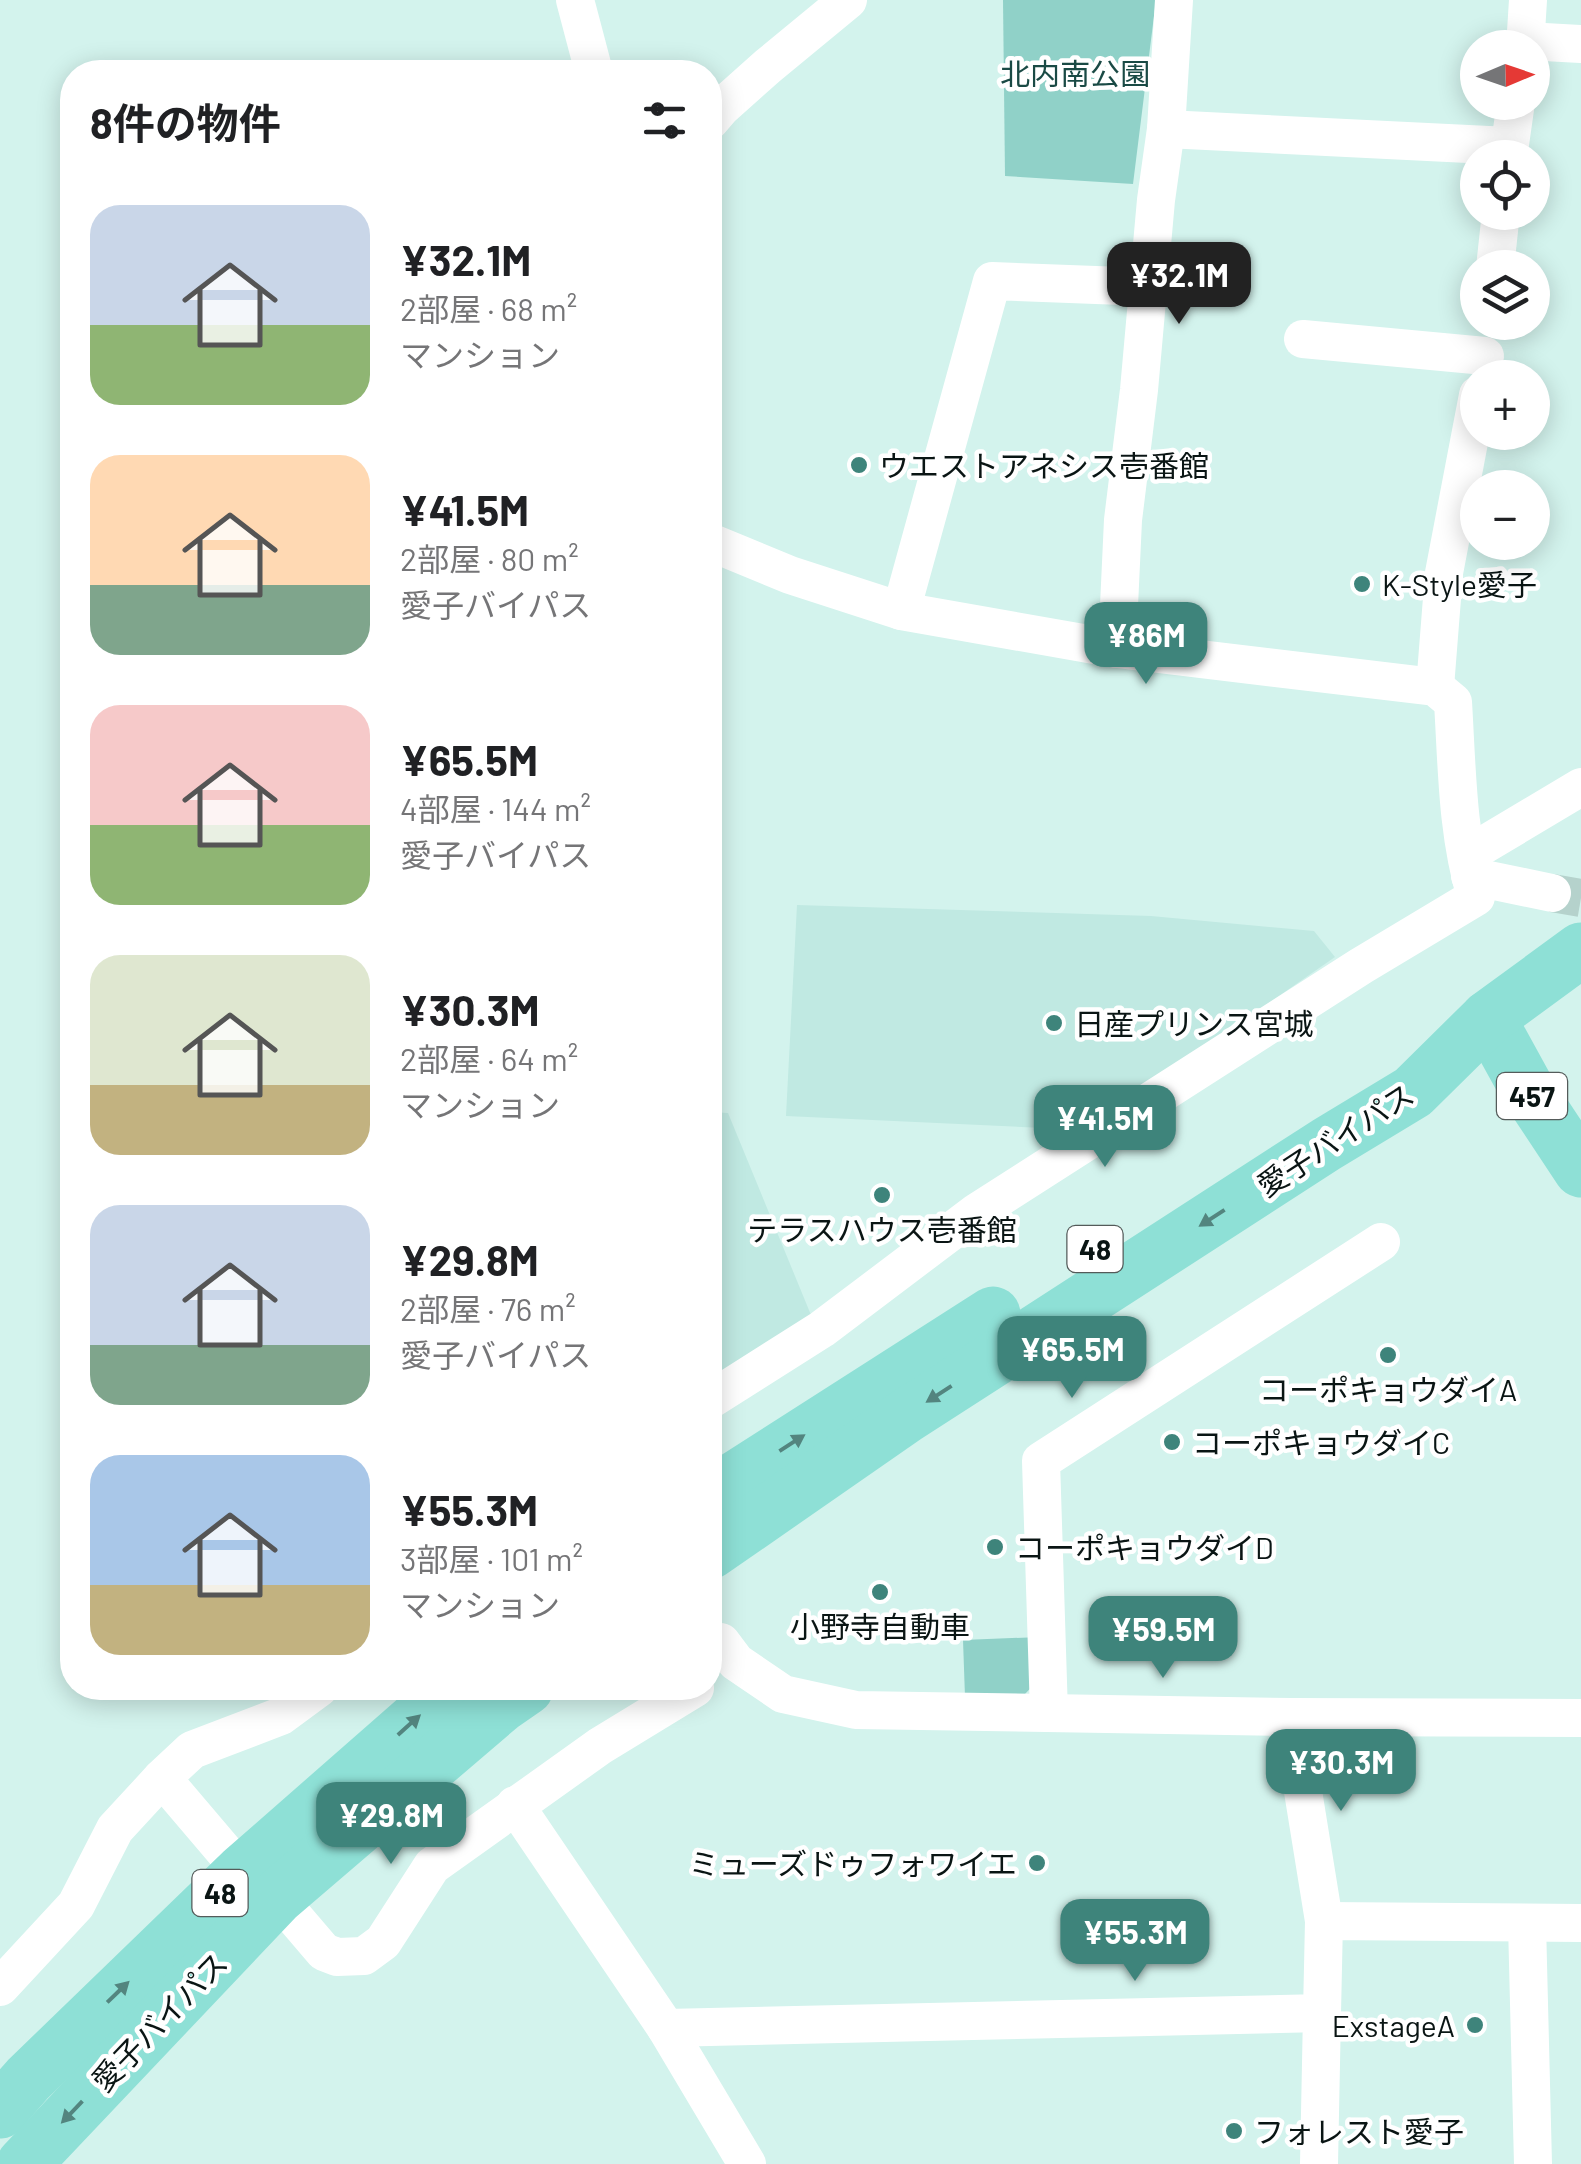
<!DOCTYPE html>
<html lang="ja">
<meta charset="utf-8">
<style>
body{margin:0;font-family:Barlow,"Noto Sans JP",sans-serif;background:#f2f2f2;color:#202124;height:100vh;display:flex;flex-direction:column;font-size:38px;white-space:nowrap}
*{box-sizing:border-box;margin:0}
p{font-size:32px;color:#757577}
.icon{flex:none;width:55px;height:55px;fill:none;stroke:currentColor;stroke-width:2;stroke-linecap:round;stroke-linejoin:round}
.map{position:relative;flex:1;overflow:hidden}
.drawer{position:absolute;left:60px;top:60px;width:662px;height:1640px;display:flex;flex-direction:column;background:#fff;border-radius:40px;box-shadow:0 5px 25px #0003}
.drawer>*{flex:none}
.needle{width:65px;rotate:88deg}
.controls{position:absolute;left:1460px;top:30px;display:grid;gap:20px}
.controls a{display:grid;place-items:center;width:90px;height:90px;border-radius:50%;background:#fff;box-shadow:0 5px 25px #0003;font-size:50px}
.price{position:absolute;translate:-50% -85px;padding:0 22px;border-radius:20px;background:#3e847b;color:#fff;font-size:32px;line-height:65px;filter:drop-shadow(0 2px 5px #0008)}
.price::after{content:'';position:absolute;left:50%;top:60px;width:30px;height:22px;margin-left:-15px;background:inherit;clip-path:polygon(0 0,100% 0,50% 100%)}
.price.active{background:#222;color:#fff}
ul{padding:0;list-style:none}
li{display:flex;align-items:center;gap:30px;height:250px;padding:0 30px}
li span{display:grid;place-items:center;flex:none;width:280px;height:200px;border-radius:30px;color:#555}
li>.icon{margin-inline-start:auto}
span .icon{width:120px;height:120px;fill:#fffc;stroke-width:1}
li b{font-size:42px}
h2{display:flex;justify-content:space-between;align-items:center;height:120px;padding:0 30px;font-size:42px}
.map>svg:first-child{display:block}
.built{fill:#c0e9e2}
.green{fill:#90d1c8}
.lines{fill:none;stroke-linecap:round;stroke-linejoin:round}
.minor-tunnel{stroke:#b5d2cc;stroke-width:38;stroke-dasharray:38 19;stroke-linecap:butt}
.minor{stroke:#fff;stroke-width:38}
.trunk{stroke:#8ee0d6;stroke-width:55}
.oneway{fill:#53857f}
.poi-dot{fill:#3e847b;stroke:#fff;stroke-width:4}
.labels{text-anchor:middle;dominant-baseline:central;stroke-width:9;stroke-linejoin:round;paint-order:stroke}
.shield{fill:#fff;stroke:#545b5a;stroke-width:2.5}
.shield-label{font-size:28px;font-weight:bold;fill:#0a1514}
.park-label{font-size:30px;fill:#1a4a45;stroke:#fff}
.poi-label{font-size:30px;fill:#0a1514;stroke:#fff;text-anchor:start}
.street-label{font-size:30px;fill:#0a1514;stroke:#fff}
</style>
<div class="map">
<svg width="1581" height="2164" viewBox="0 0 1581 2164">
<rect width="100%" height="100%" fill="#d3f3ed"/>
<!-- built -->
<g class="built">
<path d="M 797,905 L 1151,916 L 1314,931 L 1335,957 L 1086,1130 L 786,1116 Z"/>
<path d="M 710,1112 L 728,1113 L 811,1315 L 710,1386 Z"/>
</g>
<!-- green -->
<g class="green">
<path d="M 1003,0 L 1156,0 L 1133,184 L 1005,176 Z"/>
<path d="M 1040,1637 L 1042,1676 L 1025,1694 L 965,1697 L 963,1640 Z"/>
</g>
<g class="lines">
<!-- minor-tunnel -->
<path class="minor-tunnel" d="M 1552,893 L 1581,898"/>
<!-- minor -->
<g class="minor">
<path d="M 575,0 L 594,72"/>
<path d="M 1526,41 L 1581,44"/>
<path d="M 1525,48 L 1528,0"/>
<path d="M 710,121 L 722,107 L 768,66 L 848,0"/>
<path d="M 1166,129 L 1509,146"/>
<path d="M 1508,158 L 1516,102"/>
<path d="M 1495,268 L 1501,212"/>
<path d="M 1303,339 L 1485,356"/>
<path d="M 710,542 L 790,575 L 901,611 L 1117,649 L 1435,687 L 1453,702 C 1457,768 1457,834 1476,897 L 1361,966 L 977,1212 L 822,1329 L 710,1400"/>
<path d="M 901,611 L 992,281 L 1149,287"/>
<path d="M 1117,649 L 1123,520 L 1139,390 L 1156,200 L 1166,129 L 1174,0"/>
<path d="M 1435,687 L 1444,573 L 1478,395"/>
<path d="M 1467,855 L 1581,787"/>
<path d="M 1470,876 L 1552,893"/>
<path d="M 721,1642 L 736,1662 L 783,1694 L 856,1710 L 1291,1717 L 1581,1718"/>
<path d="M 1049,1713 L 1041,1461 L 1381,1242"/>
<path d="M 1291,1717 L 1324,1921"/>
<path d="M 515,1805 L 666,2028 L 747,2164"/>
<path d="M 242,1872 L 162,1778 L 192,1750 L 281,1716 L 319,1688"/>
<path d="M 277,1897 L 324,1952 L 337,1957 L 364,1956 L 383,1942 L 432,1866 L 600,1746 L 695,1688"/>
<path d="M 1527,1923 L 1533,2164"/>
<path d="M 0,1987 L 76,1905 L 115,1829 L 162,1778"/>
<path d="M 666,2028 L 1322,2013 L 1324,1921 L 1581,1923"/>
<path d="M 1319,2164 L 1322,2013"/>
</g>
<!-- trunk -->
<g class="trunk">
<path d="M 1488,1018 L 1526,1087 L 1581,1170"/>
<path d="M 710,1495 L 993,1314"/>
<path d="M 710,1552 L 906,1416 L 1327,1144 L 1413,1092 L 1488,1018 L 1581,950"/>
<path d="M 0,2111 L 28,2079 L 242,1872 L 452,1688"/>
<path d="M 24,2164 L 277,1897 L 500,1706 L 526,1688"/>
</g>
</g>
<!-- one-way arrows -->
<defs><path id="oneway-solid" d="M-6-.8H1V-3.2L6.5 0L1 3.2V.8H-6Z" transform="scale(2.5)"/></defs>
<g class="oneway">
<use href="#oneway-solid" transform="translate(1212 1218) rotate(147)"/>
<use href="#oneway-solid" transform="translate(939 1394) rotate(147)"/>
<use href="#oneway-solid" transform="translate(792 1443) rotate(-33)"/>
<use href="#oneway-solid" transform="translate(409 1725) rotate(-42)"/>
<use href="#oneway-solid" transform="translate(118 1992) rotate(-44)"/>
<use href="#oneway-solid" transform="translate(72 2112) rotate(134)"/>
</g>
<!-- markers -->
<g class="poi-dot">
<circle cx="859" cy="465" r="10"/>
<circle cx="1362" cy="584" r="10"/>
<circle cx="1054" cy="1023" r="10"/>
<circle cx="882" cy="1195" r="10"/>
<circle cx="1388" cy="1355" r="10"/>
<circle cx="1172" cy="1442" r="10"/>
<circle cx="995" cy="1547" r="10"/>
<circle cx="880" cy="1592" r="10"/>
<circle cx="1037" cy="1863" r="10"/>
<circle cx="1475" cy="2025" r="10"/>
<circle cx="1234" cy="2131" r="10"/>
</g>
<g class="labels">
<!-- shield labels -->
<g class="shield">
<rect x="1497" y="1073" width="70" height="46" rx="8"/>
<rect x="1067.5" y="1226" width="55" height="46" rx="8"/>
<rect x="192.5" y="1870" width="55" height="46" rx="8"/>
</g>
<g class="shield-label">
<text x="1532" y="1096">457</text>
<text x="1095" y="1249">48</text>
<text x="220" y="1893">48</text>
</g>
<!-- park labels -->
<g class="park-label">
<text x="1075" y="73">北内南公園</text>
</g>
<!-- poi labels -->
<g class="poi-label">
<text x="879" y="465">ウエストアネシス壱番館</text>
<text x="1382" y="584">K-Style愛子</text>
<text x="1074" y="1023">日産プリンス宮城</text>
<text x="882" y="1229" text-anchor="middle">テラスハウス壱番館</text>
<text x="1388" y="1389" text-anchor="middle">コーポキョウダイA</text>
<text x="1192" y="1442">コーポキョウダイC</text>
<text x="1015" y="1547">コーポキョウダイD</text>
<text x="880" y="1626" text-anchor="middle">小野寺自動車</text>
<text x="1017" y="1863" text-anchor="end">ミューズドゥフォワイエ</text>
<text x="1455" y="2025" text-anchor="end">ExstageA</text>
<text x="1254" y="2131">フォレスト愛子</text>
</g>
<!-- street labels -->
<g class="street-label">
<text transform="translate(1335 1139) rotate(-33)">愛子バイパス</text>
<text transform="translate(159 2021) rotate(-46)">愛子バイパス</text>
</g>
</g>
</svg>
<div class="controls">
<a><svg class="needle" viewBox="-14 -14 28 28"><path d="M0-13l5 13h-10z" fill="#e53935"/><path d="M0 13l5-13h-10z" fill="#757577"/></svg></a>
<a><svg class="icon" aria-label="locate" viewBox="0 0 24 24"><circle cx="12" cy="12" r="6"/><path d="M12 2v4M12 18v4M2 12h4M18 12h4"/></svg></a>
<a><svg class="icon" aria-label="layers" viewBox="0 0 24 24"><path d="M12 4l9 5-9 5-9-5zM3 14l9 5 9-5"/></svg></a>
<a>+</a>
<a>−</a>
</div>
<b class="price active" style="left:1179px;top:327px">¥32.1M</b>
<b class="price" style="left:1146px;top:687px">¥86M</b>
<b class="price" style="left:1105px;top:1170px">¥41.5M</b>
<b class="price" style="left:1072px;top:1401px">¥65.5M</b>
<b class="price" style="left:1163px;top:1681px">¥59.5M</b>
<b class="price" style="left:1341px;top:1814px">¥30.3M</b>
<b class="price" style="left:391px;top:1867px">¥29.8M</b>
<b class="price" style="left:1135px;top:1984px">¥55.3M</b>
<section class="drawer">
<h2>8件の物件<svg class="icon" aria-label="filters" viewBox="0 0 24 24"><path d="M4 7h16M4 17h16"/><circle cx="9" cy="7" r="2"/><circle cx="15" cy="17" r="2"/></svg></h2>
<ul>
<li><span style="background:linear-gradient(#c9d6e8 60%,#8fb573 0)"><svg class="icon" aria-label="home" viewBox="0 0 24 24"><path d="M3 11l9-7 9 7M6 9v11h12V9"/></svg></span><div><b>¥32.1M</b><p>2部屋 · 68 m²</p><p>マンション</p></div></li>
<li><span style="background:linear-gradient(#ffd9b3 65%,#7fa58c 0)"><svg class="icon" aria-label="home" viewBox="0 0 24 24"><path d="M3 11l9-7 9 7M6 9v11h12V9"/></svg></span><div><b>¥41.5M</b><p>2部屋 · 80 m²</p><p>愛子バイパス</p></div></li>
<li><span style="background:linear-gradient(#f6c9c9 60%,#8fb573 0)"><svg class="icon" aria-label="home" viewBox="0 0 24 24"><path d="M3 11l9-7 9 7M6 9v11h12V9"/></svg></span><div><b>¥65.5M</b><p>4部屋 · 144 m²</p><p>愛子バイパス</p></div></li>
<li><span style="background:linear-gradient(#dfe7d0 65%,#c2b280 0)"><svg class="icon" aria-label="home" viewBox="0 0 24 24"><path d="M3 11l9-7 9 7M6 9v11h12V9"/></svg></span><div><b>¥30.3M</b><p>2部屋 · 64 m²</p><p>マンション</p></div></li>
<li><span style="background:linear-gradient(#c9d6e8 70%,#7fa58c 0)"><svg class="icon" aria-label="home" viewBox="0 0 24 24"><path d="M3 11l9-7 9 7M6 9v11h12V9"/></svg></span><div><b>¥29.8M</b><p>2部屋 · 76 m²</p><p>愛子バイパス</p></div></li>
<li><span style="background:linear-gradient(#a9c7e8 65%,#c2b280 0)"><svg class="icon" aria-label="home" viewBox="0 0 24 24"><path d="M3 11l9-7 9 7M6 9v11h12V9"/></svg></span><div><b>¥55.3M</b><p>3部屋 · 101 m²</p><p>マンション</p></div></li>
</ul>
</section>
</div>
